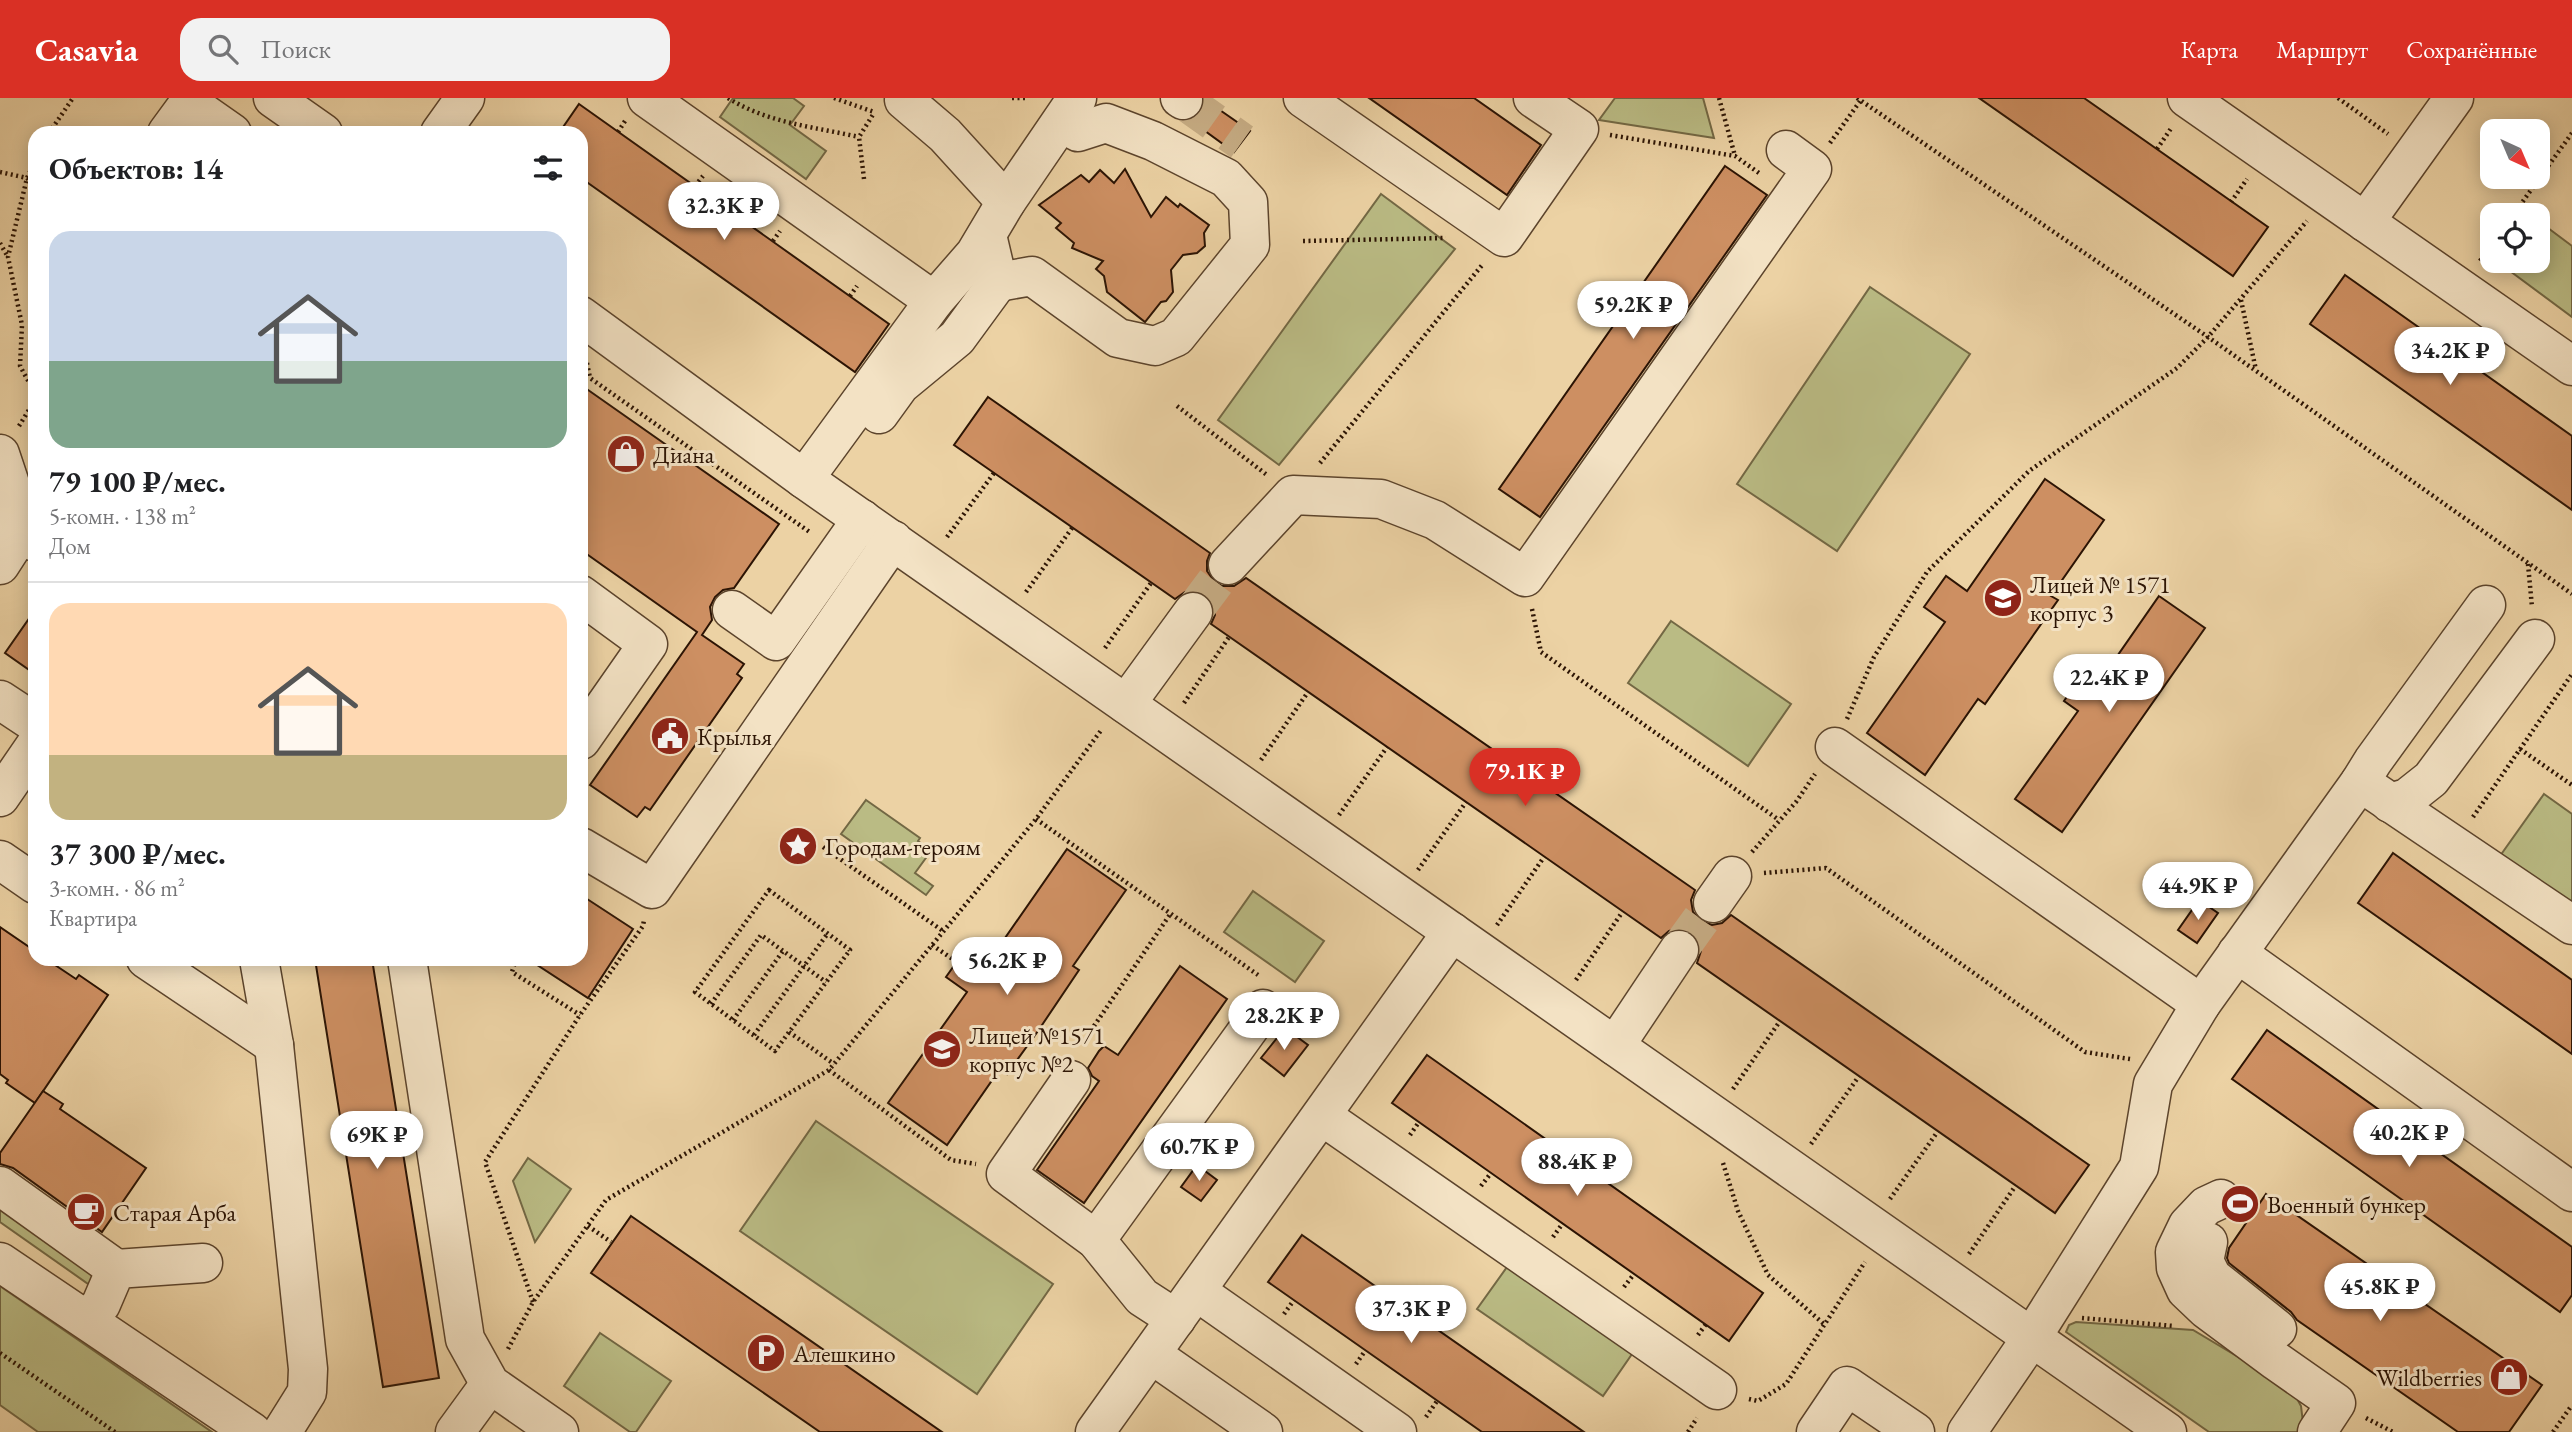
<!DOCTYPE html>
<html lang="ru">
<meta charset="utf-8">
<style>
body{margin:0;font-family:"EB Garamond",serif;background:#f2f2f2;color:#202124;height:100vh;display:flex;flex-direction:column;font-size:26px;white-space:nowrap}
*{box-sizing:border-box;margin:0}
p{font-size:23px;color:#757577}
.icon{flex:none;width:38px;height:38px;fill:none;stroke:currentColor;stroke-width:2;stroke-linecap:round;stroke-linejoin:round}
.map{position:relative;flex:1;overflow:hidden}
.details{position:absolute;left:28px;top:28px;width:560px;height:840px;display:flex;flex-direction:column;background:#fff;border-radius:21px;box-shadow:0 4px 18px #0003}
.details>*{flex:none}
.needle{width:46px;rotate:136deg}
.tools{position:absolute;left:2480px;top:21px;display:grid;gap:14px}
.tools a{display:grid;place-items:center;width:70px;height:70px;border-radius:14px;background:#fff;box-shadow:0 4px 18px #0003;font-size:35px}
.price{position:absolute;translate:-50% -60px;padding:0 16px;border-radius:24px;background:#fff;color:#222;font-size:23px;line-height:46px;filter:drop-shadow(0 2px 4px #0008)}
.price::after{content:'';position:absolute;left:50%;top:42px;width:21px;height:16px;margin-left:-10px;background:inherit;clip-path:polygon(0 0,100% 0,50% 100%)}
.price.selected{background:#d93025;color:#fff}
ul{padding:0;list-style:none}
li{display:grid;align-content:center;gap:14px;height:371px;padding:0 21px}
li+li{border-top:2px solid #e0e0e0}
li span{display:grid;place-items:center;height:217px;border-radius:21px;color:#555}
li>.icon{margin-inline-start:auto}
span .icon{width:126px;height:126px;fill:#fffc;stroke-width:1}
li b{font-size:30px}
h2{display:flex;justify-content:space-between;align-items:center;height:84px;padding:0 21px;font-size:30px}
header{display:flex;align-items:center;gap:42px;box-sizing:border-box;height:98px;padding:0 35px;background:#d93025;color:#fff}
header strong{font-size:33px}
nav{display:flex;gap:38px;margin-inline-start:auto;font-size:24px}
.search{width:490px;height:63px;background:#f2f2f2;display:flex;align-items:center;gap:18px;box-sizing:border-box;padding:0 24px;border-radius:21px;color:#757577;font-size:26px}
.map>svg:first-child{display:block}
.green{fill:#babb84;stroke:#736844;stroke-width:2}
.building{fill:#cd8f62;stroke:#2c1404;stroke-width:2}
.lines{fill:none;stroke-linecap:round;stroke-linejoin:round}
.minor-tunnel{stroke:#c6ac84;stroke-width:38;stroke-dasharray:38 19;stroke-linecap:butt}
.minor-casing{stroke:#5c442c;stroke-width:41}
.path{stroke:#2c1404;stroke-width:4.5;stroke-dasharray:2 3.5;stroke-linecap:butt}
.minor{stroke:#f3e2c4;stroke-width:38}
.labels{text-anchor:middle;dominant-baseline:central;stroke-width:6;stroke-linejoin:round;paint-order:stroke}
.poi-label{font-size:24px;fill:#2c1404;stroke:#f3e2c4;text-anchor:start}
</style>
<header>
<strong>Casavia</strong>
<div class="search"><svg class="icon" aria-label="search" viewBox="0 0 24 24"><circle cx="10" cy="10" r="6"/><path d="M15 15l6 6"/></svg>Поиск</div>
<nav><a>Карта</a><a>Маршрут</a><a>Сохранённые</a></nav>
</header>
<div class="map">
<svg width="2572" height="1334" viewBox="0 0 2572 1334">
<rect width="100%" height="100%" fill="#ecd2a4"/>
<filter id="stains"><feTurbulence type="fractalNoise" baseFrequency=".00286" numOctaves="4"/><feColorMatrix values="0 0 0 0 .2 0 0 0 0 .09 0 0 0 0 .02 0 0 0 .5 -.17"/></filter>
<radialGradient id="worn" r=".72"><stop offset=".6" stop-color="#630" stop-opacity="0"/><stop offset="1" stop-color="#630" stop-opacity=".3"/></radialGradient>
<!-- green -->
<g class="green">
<path d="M 733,0 L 793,0 L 804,8 L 790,27 L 826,53 L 806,81 L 720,19 Z"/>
<path d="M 1615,0 L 1703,0 L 1714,40 L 1599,22 Z"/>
<path d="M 1381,96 L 1455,151 L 1279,367 L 1218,322 Z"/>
<path d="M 2544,127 L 2572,148 L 2572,219 L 2510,173 L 2517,163 L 2538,163 L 2538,136 Z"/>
<path d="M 1870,189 L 1970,256 L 1837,453 L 1737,386 Z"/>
<path d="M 1671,523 L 1791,606 L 1748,668 L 1628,585 Z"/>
<path d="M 2544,696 L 2572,716 L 2572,809 L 2500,758 Z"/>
<path d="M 866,702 L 920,740 L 918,743 L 931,753 L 915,775 L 933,788 L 926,797 L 841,736 Z"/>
<path d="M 1253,793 L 1324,843 L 1295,884 L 1224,834 Z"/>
<path d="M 816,1023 L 1053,1186 L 977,1296 L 740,1133 Z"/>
<path d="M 528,1060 L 571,1091 L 535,1144 L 513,1083 Z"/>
<path d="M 0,1107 L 99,1176 L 91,1188 L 0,1124 Z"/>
<path d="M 1507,1169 L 1632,1256 L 1603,1298 L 1477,1211 Z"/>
<path d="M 0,1188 L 212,1334 L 38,1334 L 0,1307 Z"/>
<path d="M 2076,1224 L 2193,1232 L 2280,1284 L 2295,1297 L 2301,1308 L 2303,1325 L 2299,1334 L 2209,1334 L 2066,1234 L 2069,1227 Z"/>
<path d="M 600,1235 L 671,1283 L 636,1334 L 630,1334 L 564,1288 Z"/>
</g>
<!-- building -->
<g class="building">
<path d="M 1369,0 L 1474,0 L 1541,47 L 1507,97 Z"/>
<path d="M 1979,0 L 2084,0 L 2268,129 L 2233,178 Z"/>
<path d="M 1204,1 L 1250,33 L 1234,54 L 1190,22 L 1201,15 Z"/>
<path d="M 579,6 L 889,226 L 855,274 L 581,80 L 581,35 L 559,35 Z"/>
<path d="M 1725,68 L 1767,97 L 1540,419 L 1499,391 Z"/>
<path d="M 1125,71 L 1151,119 L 1166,99 L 1178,109 L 1180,106 L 1209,127 L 1204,135 L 1205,148 L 1197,155 L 1183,157 L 1171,172 L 1173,194 L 1166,203 L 1161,204 L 1145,224 L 1107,194 L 1104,178 L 1096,171 L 1103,163 L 1072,150 L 1074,145 L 1056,130 L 1061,125 L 1039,107 L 1081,77 L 1089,84 L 1100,72 L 1114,85 Z"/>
<path d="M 2345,177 L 2572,338 L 2572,412 L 2310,226 Z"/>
<path d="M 581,287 L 779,426 L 734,490 L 723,492 L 715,499 L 710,509 L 712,522 L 702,537 L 744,566 L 737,576 L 742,580 L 650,712 L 645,709 L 637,719 L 590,687 L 697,534 L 581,452 Z"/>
<path d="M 988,299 L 1210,455 L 1207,463 L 1207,473 L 1214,483 L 1222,488 L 1234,488 L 1246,480 L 1695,792 L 1691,802 L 1693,814 L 1701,823 L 1712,827 L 1722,825 L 1731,817 L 2089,1067 L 2055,1115 L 1697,865 L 1701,853 L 1698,842 L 1692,834 L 1680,830 L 1669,833 L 1661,840 L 1211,526 L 1215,517 L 1213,506 L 1205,496 L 1195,492 L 1185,494 L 1175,501 L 954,347 Z"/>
<path d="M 2045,381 L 2104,422 L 2051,498 L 2058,502 L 1985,606 L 1978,601 L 1925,677 L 1867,635 L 1945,524 L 1924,509 L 1946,478 L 1967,493 Z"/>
<path d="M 2159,498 L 2205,530 L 2062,734 L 2015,701 L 2078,613 L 2064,603 L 2082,577 L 2097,587 Z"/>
<path d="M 35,512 L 35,576 L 5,555 Z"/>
<path d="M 1067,751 L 1126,792 L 1073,868 L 1079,872 L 1038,933 L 1007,976 L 1000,971 L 947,1047 L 888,1005 L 967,894 L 946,879 L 968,848 L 989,863 Z"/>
<path d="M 2393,755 L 2572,882 L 2572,956 L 2358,805 Z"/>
<path d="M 581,797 L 633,831 L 588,900 L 528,861 L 581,861 Z"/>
<path d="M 2199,802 L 2218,815 L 2197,845 L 2178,832 Z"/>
<path d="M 0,829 L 35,853 L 35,861 L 46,861 L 76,881 L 79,877 L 108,897 L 35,1005 L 6,985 L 8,982 L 0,976 Z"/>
<path d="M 315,861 L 372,861 L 439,1280 L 383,1289 Z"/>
<path d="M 1180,868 L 1227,901 L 1084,1105 L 1037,1072 L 1099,983 L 1092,978 L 1088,970 L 1099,953 L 1104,948 L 1118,957 Z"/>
<path d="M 1285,930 L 1308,947 L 1284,978 L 1261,960 Z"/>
<path d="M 2267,932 L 2572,1149 L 2572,1197 L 2560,1214 L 2232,981 Z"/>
<path d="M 1427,957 L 1763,1195 L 1729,1243 L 1392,1005 Z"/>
<path d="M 43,993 L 63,1006 L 60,1011 L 146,1070 L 102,1134 L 13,1070 L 0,1066 L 0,1055 Z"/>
<path d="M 1197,1067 L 1217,1082 L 1201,1103 L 1181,1089 Z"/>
<path d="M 2266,1096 L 2542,1287 L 2509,1334 L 2458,1334 L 2297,1222 L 2291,1214 L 2229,1165 L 2227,1160 L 2229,1150 Z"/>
<path d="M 631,1118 L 942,1334 L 820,1334 L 591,1175 Z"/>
<path d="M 1302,1137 L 1584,1334 L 1482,1334 L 1268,1184 Z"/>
</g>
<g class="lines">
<!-- minor-tunnel -->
<g class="minor-tunnel">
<path d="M 1183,2 L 1242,44"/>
<path d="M 1193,514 L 1228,467"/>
<path d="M 1679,852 L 1713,805"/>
</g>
<!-- minor casing -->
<g class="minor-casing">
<g id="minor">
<path d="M 273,0 L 323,35"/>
<path d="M 647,0 L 934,203 L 804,381"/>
<path d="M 1180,0 L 1183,2"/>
<path d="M 1303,0 L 1504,139 L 1579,31 L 1533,0"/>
<path d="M 2187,0 L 2572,268"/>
<path d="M 904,2 L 945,37 L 1006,104"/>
<path d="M 167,35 L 189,5 L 232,35"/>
<path d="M 440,35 L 465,0"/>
<path d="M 2365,124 L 2454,0"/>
<path d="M 998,184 L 1032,178 L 1118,240 L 1155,248 L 1176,239 L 1250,147 L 1248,104 L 1226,80 L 1153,43 L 1106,25 L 1078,34 L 1062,23"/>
<path d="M 934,203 L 975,156 L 1006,104 L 1077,0"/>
<path d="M 581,218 L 804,381 L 2167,1334"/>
<path d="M 879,316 L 900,287 L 957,240 L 998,184 L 987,137"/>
<path d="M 0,356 L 12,392 L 20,436 L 35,444"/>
<path d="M 0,467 L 20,436"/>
<path d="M 1228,467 L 1293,397 L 1381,401 L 1435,422 L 1525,479 L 1812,71 L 1786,52"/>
<path d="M 581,497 L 648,546 L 581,642"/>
<path d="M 732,512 L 776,543 L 862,421"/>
<path d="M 0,602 L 35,625"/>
<path d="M 1126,606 L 1193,514"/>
<path d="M 1835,649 L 2201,906"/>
<path d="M 2360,684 L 2373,663 L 2486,507"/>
<path d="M 0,699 L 35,648"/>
<path d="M 2390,705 L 2407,700 L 2431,681 L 2535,541"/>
<path d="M 581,749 L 652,791 L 893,442"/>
<path d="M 0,762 L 35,786"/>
<path d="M 1713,805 L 1732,778"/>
<path d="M 2237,855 L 2572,1094"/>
<path d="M 146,861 L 274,947"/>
<path d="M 259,861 L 274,947 L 308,1271 L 307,1294 L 282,1334"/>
<path d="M 407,861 L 465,1241 L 490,1286 L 559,1334"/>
<path d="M 1615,948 L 1679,852"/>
<path d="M 1071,982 L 1006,1076 L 1096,1142 L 1142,1199 L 1176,1221"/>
<path d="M 1322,1018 L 1717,1292"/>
<path d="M 0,1088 L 116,1171"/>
<path d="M 2221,1101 L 2206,1108 L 2188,1127 L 2175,1154 L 2176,1170 L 2186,1192 L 2206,1211 L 2276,1263 L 2336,1305 L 2317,1334"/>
<path d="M 1096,1142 L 1263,911"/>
<path d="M 2208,1144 L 2204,1163 L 2212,1179 L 2277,1231"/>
<path d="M 0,1164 L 252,1334"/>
<path d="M 1196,1193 L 1397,1334"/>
<path d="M 88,1222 L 101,1206 L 116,1171 L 203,1165"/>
<path d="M 1151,1256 L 1263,1334"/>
<path d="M 455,1334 L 490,1286"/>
<path d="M 1095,1334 L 1452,834"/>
<path d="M 1816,1334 L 1847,1288 L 1915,1334"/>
<path d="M 1967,1334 L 2032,1239 L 2139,1069 L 2153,986 L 2201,906 L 2360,684 L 2572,827"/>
</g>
</g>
<!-- path -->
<g class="path">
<path d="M 728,0 C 767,25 815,29 859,39"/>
<path d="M 834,0 L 874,14"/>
<path d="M 1012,0 L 1025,0"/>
<path d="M 1719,0 L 1735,58"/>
<path d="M 1857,0 L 2208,239 L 2572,496"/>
<path d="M 2338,0 L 2388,36"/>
<path d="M 618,34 L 625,23"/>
<path d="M 49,35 L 73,0"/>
<path d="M 1610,37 L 1735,58 L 1759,75"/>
<path d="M 1830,45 L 1861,2"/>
<path d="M 2157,51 L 2172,29"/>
<path d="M 35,63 L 27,80 L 8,159 L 22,227 L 20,268 L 35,295"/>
<path d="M 0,74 L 27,80 L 35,88"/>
<path d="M 864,81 L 859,39 L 874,15"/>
<path d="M 695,88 L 703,78"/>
<path d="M 2231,104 L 2247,81"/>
<path d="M 2513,117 L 2572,35"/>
<path d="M 773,143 L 780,133"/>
<path d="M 1303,143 L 1446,140"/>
<path d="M 0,145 L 8,159"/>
<path d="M 2480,163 L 2492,146"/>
<path d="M 850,198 L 857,188"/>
<path d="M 2241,202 L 2256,272"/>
<path d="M 587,265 L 590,280 L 811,435"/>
<path d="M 1177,308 L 1267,377"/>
<path d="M 19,328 L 35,302"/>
<path d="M 1320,365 L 1483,166"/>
<path d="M 947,439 L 994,375"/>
<path d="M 2528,466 L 2532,509"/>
<path d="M 1026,494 L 1072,430"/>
<path d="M 1532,511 L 1541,554 L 1779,722"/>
<path d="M 1105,550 L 1151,485"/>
<path d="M 1184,605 L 1229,539"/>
<path d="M 1847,621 L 1874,559 L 1927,474 L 2029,373 L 2177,270 L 2208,239 L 2307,123"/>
<path d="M 2520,651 L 2572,687"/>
<path d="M 1261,662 L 1308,594"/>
<path d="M 1339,717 L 1387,649"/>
<path d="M 2473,719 L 2572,576"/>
<path d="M 1036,721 L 1258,877"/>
<path d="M 823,749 L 943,833"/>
<path d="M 1752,754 L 1796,704 L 1815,676"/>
<path d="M 1418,772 L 1466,704"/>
<path d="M 1764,775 L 1826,770 L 2085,954 L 2130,961"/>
<path d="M 769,792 L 850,852 L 775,953 L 695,894 Z"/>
<path d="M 1497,827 L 1544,759"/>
<path d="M 932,847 L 957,864"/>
<path d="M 516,861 L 512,874 L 580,917"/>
<path d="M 37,864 L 39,861"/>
<path d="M 1576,882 L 1623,813"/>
<path d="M 711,906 L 761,837 L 826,884"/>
<path d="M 733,922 L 783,853"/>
<path d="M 1094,928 L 1171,815"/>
<path d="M 789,934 L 834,966"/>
<path d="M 754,937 L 828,835"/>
<path d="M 829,972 L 951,1062 L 976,1066"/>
<path d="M 1733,991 L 1780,923"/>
<path d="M 1410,1037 L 1419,1024"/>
<path d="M 1811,1046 L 1859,978"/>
<path d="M 1723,1065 L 1738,1113 L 1768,1177 L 1825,1227"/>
<path d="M 1481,1088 L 1491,1075"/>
<path d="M 1890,1101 L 1938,1033"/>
<path d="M 588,1128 L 611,1144"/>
<path d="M 1553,1139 L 1563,1125"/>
<path d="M 1969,1156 L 2016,1087"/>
<path d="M 1624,1189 L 1634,1176"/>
<path d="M 533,1204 L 485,1064 L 580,917 L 643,828 L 644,822"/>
<path d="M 1284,1216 L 1294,1202"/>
<path d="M 2082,1220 L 2174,1228"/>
<path d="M 1698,1237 L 1706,1226"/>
<path d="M 508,1251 L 533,1204 L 606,1102 L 829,972 L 1036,721 L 1102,631"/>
<path d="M 0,1255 L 115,1334"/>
<path d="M 1356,1266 L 1365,1253"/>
<path d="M 1749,1301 L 1758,1303 L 1786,1286 L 1865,1164"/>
<path d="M 1426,1319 L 1437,1303"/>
<path d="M 2366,1320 L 2393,1334"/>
<path d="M 1688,1334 L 1697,1320"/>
<path d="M 2553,1334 L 2572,1307"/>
</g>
<!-- minor -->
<use href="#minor" class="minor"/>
</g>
<!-- icons -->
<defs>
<g id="shop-disc" transform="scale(2.0125)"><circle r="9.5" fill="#8f2418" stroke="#f3e2c4"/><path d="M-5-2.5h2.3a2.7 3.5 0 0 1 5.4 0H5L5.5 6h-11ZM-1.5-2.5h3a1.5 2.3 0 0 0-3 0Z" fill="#fff"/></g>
<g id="school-disc" transform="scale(2.0125)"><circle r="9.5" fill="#8f2418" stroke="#f3e2c4"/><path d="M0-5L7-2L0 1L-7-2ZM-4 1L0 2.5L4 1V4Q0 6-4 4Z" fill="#fff"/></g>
<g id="civic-disc" transform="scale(2.0125)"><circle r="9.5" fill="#8f2418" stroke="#f3e2c4"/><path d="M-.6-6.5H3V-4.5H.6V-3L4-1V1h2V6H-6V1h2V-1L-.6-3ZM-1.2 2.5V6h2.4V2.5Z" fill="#fff"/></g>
<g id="sight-disc" transform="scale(2.0125)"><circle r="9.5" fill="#8f2418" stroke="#f3e2c4"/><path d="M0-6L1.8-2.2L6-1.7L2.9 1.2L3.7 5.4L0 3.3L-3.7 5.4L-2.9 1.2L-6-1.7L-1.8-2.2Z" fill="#fff"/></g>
<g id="stadium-disc" transform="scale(2.0125)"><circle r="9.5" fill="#8f2418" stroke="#f3e2c4"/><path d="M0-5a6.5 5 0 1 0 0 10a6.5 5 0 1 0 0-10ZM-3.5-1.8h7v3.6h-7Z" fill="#fff"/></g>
<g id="cafe-disc" transform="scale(2.0125)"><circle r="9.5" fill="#8f2418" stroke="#f3e2c4"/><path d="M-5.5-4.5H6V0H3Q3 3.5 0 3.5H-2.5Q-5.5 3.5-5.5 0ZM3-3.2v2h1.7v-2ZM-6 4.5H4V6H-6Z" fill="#fff"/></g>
<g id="parking-disc" transform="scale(2.0125)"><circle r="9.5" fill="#8f2418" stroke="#f3e2c4"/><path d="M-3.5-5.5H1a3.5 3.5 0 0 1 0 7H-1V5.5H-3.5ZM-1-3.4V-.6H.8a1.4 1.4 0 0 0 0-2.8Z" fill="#fff"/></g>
</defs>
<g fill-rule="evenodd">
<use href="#shop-disc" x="626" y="356"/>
<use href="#school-disc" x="2003" y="500"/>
<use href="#civic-disc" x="670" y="638"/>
<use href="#sight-disc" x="798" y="748"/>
<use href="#school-disc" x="942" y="951"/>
<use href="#stadium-disc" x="2240" y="1106"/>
<use href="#cafe-disc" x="86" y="1114"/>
<use href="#parking-disc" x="766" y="1255"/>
<use href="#shop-disc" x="2509" y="1279"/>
</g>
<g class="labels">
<!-- poi labels -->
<g class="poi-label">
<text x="653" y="356">Диана</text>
<text x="2030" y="486">Лицей № 1571<tspan x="2030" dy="28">корпус 3</tspan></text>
<text x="697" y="638">Крылья</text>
<text x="825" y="748">Городам-героям</text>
<text x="969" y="937">Лицей №1571<tspan x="969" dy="28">корпус №2</tspan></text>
<text x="2267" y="1106">Военный бункер</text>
<text x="113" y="1114">Старая Арба</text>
<text x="793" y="1255">Алешкино</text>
<text x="2482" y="1279" text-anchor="end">Wildberries</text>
</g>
</g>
<rect width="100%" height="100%" filter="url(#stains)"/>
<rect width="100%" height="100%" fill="url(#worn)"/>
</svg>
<div class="tools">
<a><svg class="needle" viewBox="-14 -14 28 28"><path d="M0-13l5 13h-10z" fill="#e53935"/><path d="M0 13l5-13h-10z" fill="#757577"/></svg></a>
<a><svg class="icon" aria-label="locate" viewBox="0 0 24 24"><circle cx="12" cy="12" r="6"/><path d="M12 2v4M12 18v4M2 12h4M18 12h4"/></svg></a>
</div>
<b class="price" style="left:724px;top:144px">32.3K ₽</b>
<b class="price" style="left:1633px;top:243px">59.2K ₽</b>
<b class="price" style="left:2450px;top:289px">34.2K ₽</b>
<b class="price" style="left:2109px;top:616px">22.4K ₽</b>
<b class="price selected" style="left:1525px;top:710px">79.1K ₽</b>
<b class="price" style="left:2198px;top:824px">44.9K ₽</b>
<b class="price" style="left:1007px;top:899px">56.2K ₽</b>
<b class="price" style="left:1284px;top:954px">28.2K ₽</b>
<b class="price" style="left:2409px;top:1071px">40.2K ₽</b>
<b class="price" style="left:377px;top:1073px">69K ₽</b>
<b class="price" style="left:1199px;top:1085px">60.7K ₽</b>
<b class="price" style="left:1577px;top:1100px">88.4K ₽</b>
<b class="price" style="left:2380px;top:1225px">45.8K ₽</b>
<b class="price" style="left:1411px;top:1247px">37.3K ₽</b>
<section class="details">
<h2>Объектов: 14<svg class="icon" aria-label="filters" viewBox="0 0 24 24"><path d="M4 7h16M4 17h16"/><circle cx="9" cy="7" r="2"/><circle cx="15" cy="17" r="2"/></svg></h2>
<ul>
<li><span style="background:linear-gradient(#c9d6e8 60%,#7fa58c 0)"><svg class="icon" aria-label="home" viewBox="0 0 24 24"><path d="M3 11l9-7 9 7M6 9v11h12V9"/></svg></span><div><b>79 100 ₽/мес.</b><p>5-комн. · 138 m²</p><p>Дом</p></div></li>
<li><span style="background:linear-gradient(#ffd9b3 70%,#c2b280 0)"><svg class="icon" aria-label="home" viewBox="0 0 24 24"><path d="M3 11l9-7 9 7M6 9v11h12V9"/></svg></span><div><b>37 300 ₽/мес.</b><p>3-комн. · 86 m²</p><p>Квартира</p></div></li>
</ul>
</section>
</div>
